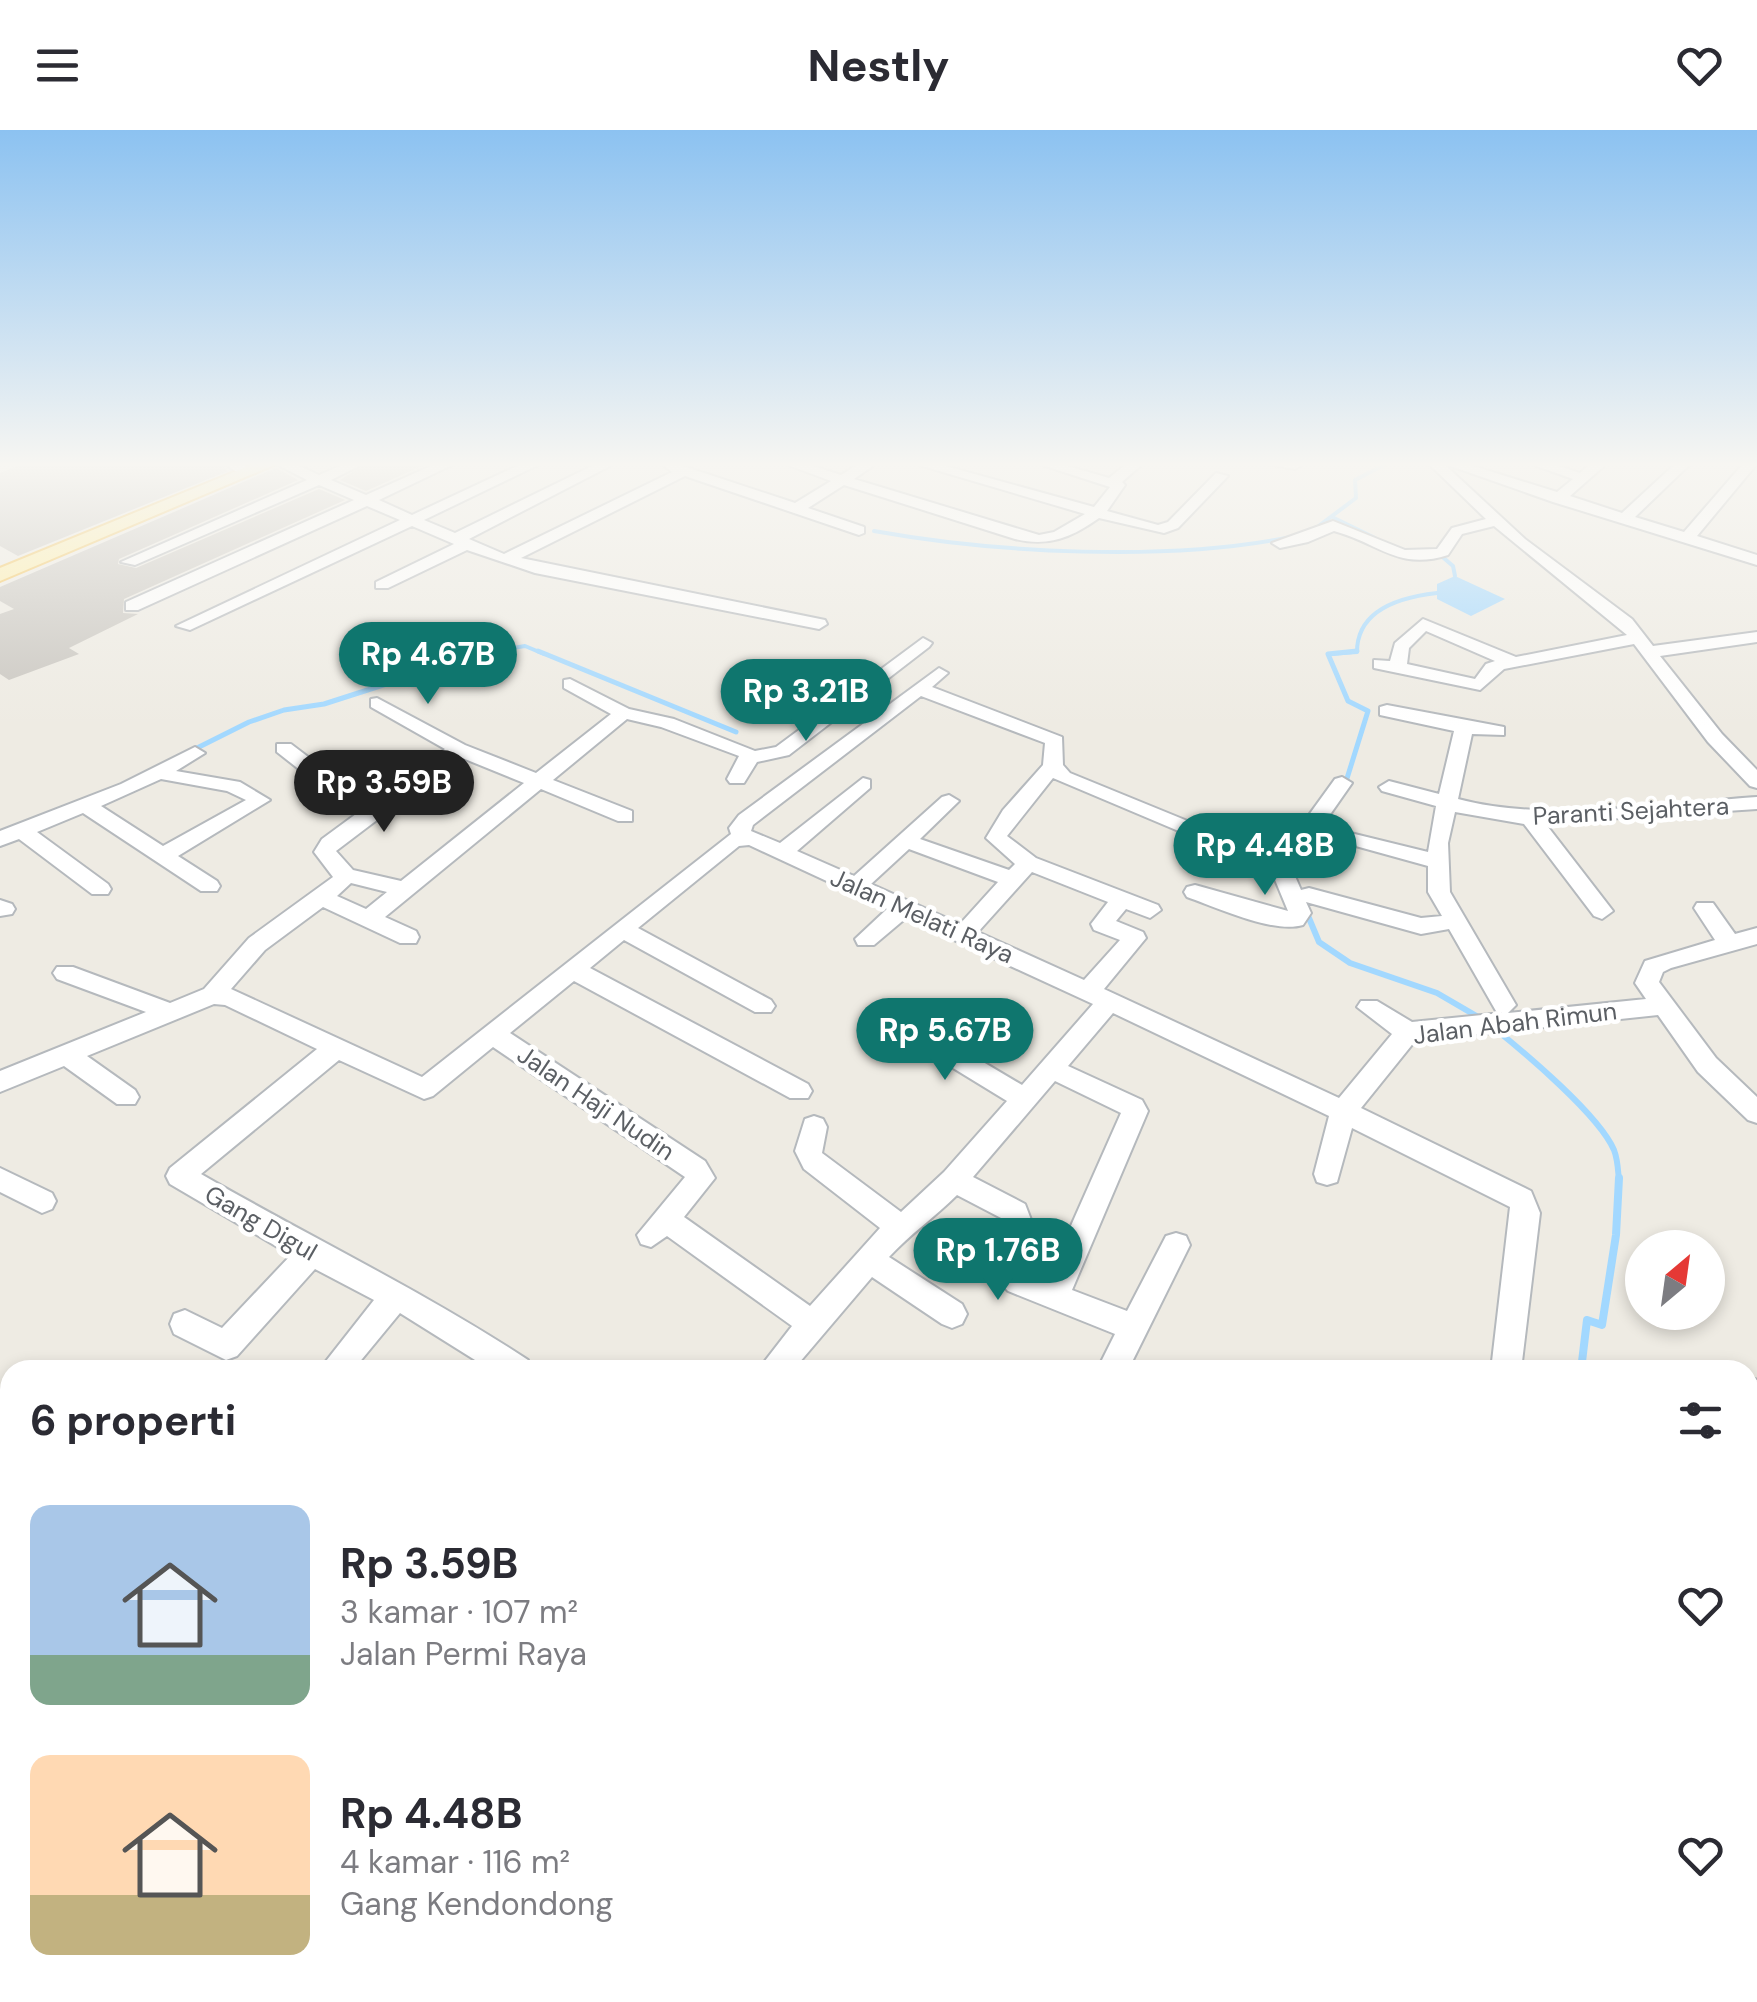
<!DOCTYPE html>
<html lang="id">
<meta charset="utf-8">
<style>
body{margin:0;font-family:"DM Sans",sans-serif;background:#f2f2f3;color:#2b2b33;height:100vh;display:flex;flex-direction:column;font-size:38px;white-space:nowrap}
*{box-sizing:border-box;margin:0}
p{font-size:32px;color:#7c7c81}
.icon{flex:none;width:55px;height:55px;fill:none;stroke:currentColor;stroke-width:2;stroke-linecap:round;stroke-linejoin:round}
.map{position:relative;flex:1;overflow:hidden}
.sheet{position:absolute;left:0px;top:1230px;width:1758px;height:642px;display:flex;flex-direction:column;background:#fff;border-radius:30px 30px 0 0;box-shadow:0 5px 15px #0003}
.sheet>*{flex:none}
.needle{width:65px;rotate:29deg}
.controls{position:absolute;left:1625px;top:1100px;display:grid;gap:20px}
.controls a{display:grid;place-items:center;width:100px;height:100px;border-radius:50%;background:#fff;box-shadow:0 5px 15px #0003;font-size:50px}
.price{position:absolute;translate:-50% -85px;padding:0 22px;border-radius:35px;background:#0f766e;color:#fff;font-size:32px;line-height:65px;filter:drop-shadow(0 2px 5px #0008)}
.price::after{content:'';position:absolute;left:50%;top:60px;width:30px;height:22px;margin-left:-15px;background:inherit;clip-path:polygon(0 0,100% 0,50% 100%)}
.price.selected{background:#222;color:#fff}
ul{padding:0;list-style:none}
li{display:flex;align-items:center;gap:30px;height:250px;padding:0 30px}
li span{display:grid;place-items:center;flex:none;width:280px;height:200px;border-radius:20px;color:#555}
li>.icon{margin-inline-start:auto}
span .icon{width:120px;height:120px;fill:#fffc;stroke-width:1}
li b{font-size:42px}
h2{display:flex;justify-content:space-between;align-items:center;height:120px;padding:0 30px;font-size:42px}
header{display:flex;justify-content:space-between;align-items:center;height:130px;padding:0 30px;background:#fff;font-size:45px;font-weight:700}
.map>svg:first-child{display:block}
.water{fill:#a2d8ff}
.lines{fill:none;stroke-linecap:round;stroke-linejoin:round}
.stream-far3{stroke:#a2d8ff;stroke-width:4}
.stream-far2{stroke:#a2d8ff;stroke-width:5}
.stream-far1{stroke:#a2d8ff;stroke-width:6}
.stream{stroke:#a2d8ff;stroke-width:8}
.building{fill:#c9c6c0}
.minor-casing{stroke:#b5b9bd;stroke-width:4}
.major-casing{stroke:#f5c455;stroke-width:4}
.minor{fill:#fff;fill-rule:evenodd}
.major{fill:#ffefa7;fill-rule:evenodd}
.labels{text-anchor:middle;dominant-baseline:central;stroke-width:9;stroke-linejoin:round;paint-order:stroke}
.street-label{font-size:25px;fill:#5b5f64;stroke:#fff}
</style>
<header><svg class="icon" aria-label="menu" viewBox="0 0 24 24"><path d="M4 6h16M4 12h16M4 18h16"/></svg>Nestly<svg class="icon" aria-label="heart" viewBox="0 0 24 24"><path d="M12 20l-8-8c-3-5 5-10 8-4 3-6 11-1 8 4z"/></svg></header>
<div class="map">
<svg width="1757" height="1872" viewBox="0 0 1757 1872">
<rect width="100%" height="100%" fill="#eeebe3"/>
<!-- water -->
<path class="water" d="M 1455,446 L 1505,469 L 1471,486 L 1437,469 L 1437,454 Z"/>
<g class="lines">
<!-- stream-far3 -->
<g class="stream-far3">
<path d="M 1334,388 L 1375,408"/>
<path d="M 1316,398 L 1356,368 L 1355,350 L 1384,335"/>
<path d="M 874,401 C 997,423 1168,432 1291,407"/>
<path d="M 1439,424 L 1453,436 L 1455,446"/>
<path d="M 475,524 L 525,516 L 544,524"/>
<path d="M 1330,524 L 1357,522 C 1357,479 1401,467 1437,463"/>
</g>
<!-- stream-far2 -->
<g class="stream-far2">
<path d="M 538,521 L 736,602"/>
<path d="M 193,620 L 249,592 L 284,580 L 324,574 L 489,521"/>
<path d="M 1344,658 L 1368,581 L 1348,571 L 1328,524 L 1357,521"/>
</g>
<!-- stream-far1 -->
<g class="stream-far1">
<path d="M 1306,781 L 1319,812 L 1350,833 L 1437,863 L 1480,888"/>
<path d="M 1494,898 C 1525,923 1599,985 1614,1020 C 1618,1030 1618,1041 1619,1051"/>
</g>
<!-- stream -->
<path class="stream" d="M 1581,1240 L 1587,1190 L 1602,1195 L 1616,1105 L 1619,1048"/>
</g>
<!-- building -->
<g class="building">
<path d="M 19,335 L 222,335 L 228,341 L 18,426 L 0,416 L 0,343 Z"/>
<path d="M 364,335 L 424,335 L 366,361 L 340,350 Z"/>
<path d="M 276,338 L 298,350 L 119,429 L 118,434 L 136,438 L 319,359 L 345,370 L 124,469 L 123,483 L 138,484 L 69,518 L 79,524 L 9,550 L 0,544 L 0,484 L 14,479 L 0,471 L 0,457 Z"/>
</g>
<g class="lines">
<!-- minor casing -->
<g class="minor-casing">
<g id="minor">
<path d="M 226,335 L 244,335 L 255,343 L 243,346 Z"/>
<path d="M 278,335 L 297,335 L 319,345 L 342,335 L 361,335 L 331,350 L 366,365 L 433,335 L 452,335 L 379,370 L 412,385 L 519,335 L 538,335 L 424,390 L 455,403 L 594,335 L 612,335 L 469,409 L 504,424 L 672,342 L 663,335 L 680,335 L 795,373 L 831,351 L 788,335 L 810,335 L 841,345 L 857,335 L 874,335 L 854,349 L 1039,405 L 1054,402 L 1085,384 L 919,335 L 942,335 L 1094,377 L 1110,357 L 1042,335 L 1064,335 L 1109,348 L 1125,335 L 1141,335 L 1122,352 L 1125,355 L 1107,381 L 1158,395 L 1168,392 L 1216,343 L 1228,346 L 1178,398 L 1164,403 L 1099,388 C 1071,408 1048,417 1015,409 L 844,355 L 808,378 L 864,397 L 864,403 L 859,405 L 685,346 L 521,428 L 825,490 L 827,494 L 819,499 L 535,443 L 467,420 L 388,458 L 376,458 L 376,452 L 454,414 L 412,396 L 190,500 L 176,496 L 400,390 L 367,376 L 138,480 L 126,480 L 126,472 L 354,370 L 319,355 L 135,435 L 121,432 L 307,350 Z"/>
<path d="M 1272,335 L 1302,335 L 1295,339 Z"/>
<path d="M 1430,335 L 1445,335 L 1525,409 L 1632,489 L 1653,516 L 1757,502 L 1757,512 L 1660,526 L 1722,604 L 1757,640 L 1757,658 L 1750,656 L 1708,612 L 1634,514 L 1504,539 L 1480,560 L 1374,538 L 1374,530 L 1390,531 L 1395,513 L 1423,489 L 1516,527 L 1627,505 L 1494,396 L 1462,404 L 1448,425 C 1398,441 1379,413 1334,401 L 1308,412 L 1280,418 L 1272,413 L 1333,391 L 1405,420 L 1437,419 L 1452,398 L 1486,389 ZM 1426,501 L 1495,531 L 1486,534 L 1475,549 L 1407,534 L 1409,518 Z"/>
<path d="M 1448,335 L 1470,335 L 1557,362 L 1573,349 L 1534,335 L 1556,335 L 1580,343 L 1589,335 L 1605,335 L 1570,366 L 1622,383 L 1674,335 L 1689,335 L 1635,387 L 1684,402 L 1742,335 L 1756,335 L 1697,406 L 1757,425 L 1757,435 L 1553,372 Z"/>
<path d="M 923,508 L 932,513 L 929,517 L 789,625 L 757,632 L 744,653 L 730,653 L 727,649 L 739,626 L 661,597 L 627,589 L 553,650 L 632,681 L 632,691 L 618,691 L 541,659 L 385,787 L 416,801 L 419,807 L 416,813 L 400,813 L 323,777 L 265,820 L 231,859 L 422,947 L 731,704 L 729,698 L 739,685 L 939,538 L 948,543 L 932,557 L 1062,607 L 1063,635 L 1070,643 L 1273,726 L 1280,725 L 1335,649 L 1342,647 L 1352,653 L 1322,696 L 1428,722 L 1436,676 L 1382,661 L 1379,657 L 1389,651 L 1439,664 L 1454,601 L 1380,585 L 1380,577 L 1387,575 L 1504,597 L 1504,605 L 1472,604 L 1458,669 C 1547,693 1665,673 1757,667 L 1757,679 L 1545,693 L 1613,781 L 1602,789 L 1594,786 L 1524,694 L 1455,682 L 1448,713 L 1450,762 L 1516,875 L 1508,883 L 1646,869 L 1635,853 L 1645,831 L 1715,810 L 1694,778 L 1697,773 L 1713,773 L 1735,804 L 1757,798 L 1757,814 L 1671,838 L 1663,842 L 1659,852 L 1716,928 L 1757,967 L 1757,993 L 1748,990 L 1698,942 L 1658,885 L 1415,911 L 1361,978 L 1531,1061 L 1540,1083 L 1521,1240 L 1491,1240 L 1510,1077 L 1352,998 L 1337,1052 L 1327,1055 L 1317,1052 L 1314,1044 L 1329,986 L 1113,883 L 1068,936 L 1142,970 L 1148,981 L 1072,1160 L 1127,1181 L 1166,1106 L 1176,1103 L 1186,1106 L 1190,1115 L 1128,1240 L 1097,1240 L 1115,1204 L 1008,1161 C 987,1140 1007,1115 1003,1089 L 957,1065 C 935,1087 910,1104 889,1127 L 962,1174 L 967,1184 L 962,1194 L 952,1198 L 942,1194 L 872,1147 L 793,1240 L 758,1240 L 792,1196 L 667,1106 L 651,1117 L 641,1114 L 637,1105 L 685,1047 L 493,917 L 433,966 L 424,969 L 339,930 L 201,1044 C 310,1107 423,1161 528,1230 L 532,1240 L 491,1240 L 400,1183 L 353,1240 L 319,1240 L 374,1170 L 315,1139 L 237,1226 L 226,1230 L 174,1204 L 170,1194 L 174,1184 L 185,1180 L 222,1198 L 291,1125 L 170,1054 L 166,1046 L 170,1038 L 317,919 L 225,875 L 214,874 L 87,926 L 135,960 L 139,967 L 135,974 L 117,974 L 64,936 L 0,962 L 0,941 L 146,882 L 57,849 L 53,843 L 57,837 L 73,837 L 170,873 L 204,859 L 249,808 L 333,747 L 314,722 L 322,709 L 356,684 L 277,622 L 277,614 L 291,614 L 370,674 L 445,619 L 371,577 L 371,569 L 377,568 L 465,615 L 536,643 L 611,584 L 564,558 L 564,550 L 570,549 L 629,579 L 674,589 L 755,621 L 776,617 ZM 921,566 L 1045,613 L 1043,635 L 1003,680 L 986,708 L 1015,734 L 1009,740 L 920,709 L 959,671 L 949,665 L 942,667 L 854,746 L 797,721 L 870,658 L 870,650 L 863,648 L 780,713 L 751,701 L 753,695 ZM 460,627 L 524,653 L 401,751 L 353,740 L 336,721 ZM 1053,648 L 1271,740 L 1288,781 L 1195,755 L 1187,757 L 1184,762 L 1187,767 C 1216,777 1273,804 1303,795 L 1311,783 L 1306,772 L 1421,804 L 1449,799 L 1496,881 L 1502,883 L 1412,892 L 1377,871 L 1361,871 L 1357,877 L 1392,904 L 1339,968 L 1104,859 L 1146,808 L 1143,802 L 1116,791 L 1126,779 L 1150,788 L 1161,780 L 1158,775 L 1036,728 L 1007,706 ZM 1316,705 L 1428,736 L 1428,762 L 1442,786 L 1421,788 L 1309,758 L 1301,760 L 1291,737 ZM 749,715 L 887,779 L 855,809 L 858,815 L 874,815 L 906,788 L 1093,874 L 1022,955 L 904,885 L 886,885 L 883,891 L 886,897 L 1007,971 L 944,1042 L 901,1082 L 822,1023 L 827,997 L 823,989 L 814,986 L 805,989 L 795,1021 L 804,1039 L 880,1098 L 810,1176 L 684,1087 L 715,1048 L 705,1031 L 510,903 L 574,851 L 790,968 L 808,968 L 812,961 L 808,954 L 590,838 L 624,810 L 755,882 L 771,882 L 775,876 L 771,870 L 638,798 L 739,716 ZM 909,719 L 998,752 L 960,794 L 871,754 ZM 1032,742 L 1108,772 L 1091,794 L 1094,800 L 1120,810 L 1084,850 L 978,802 ZM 351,753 L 387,762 L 366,779 L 337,766 ZM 1055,951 L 1121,983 L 1047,1150 L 1026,1141 L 1033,1095 L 1025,1074 L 973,1047 Z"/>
<path d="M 195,617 L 205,623 L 176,641 L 240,652 L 270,670 L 178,726 L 217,751 L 220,756 L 217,761 L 201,761 L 83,683 L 37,702 L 108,754 L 111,759 L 108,764 L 92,764 L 19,709 L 0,716 L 0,701 L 121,654 ZM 161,649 L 227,661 L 246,670 L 163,716 L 101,676 Z"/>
<path d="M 0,770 L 12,774 L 15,779 L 12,784 L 0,786 Z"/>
<path d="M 0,1038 L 52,1063 L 56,1071 L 52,1079 L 42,1083 L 0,1062 Z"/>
<path d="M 1748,1246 L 1757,1250 L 1757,1280 L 1748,1276 Z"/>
<path d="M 0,1277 L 10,1281 L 10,1315 L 0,1311 Z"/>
<path d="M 1748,1421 L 1757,1425 L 1757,1460 L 1748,1456 Z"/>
<path d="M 0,1563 L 10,1567 L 10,1608 L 0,1603 Z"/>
<path d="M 10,1694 L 10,1742 L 0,1746 L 0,1698 Z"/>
<path d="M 1748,1751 L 1757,1755 L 1757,1796 L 1748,1792 Z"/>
<path d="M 353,1862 L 401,1862 L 405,1872 L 357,1872 Z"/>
<path d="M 657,1862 L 703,1862 L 707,1872 L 661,1872 Z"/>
<path d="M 1314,1862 L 1368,1862 L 1372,1872 L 1318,1872 Z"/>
<path d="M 1398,1862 L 1440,1862 L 1437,1872 L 1395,1872 Z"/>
<path d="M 1494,1862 L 1546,1862 L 1550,1872 L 1498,1872 Z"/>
</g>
</g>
<!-- major casing -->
<g class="major-casing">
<path id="major" d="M 251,335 L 274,335 L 0,451 L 0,438 Z"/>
</g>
<!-- minor -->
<use href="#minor" class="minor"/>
<!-- major -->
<use href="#major" class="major"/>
</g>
<!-- sky -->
<linearGradient id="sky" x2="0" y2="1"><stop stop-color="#8cc2f1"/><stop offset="0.56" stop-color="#f7f6f2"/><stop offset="1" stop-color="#f7f6f2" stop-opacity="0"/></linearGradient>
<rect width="1757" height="597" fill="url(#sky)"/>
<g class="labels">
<!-- street labels -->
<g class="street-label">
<text transform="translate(1631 681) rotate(-3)">Paranti Sejahtera</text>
<text transform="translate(922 786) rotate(24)">Jalan Melati Raya</text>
<text transform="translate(1515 893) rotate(-7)">Jalan Abah Rimun</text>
<text transform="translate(596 973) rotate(34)">Jalan Haji Nudin</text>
<text transform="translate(261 1093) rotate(30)">Gang Digul</text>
</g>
</g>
</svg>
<div class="controls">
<a><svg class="needle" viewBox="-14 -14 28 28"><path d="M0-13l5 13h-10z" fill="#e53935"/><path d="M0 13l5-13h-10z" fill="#7c7c81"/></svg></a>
</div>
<b class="price" style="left:428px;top:577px">Rp 4.67B</b>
<b class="price" style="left:806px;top:614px">Rp 3.21B</b>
<b class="price selected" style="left:384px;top:705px">Rp 3.59B</b>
<b class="price" style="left:1265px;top:768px">Rp 4.48B</b>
<b class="price" style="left:945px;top:953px">Rp 5.67B</b>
<b class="price" style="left:998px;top:1173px">Rp 1.76B</b>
<section class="sheet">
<h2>6 properti<svg class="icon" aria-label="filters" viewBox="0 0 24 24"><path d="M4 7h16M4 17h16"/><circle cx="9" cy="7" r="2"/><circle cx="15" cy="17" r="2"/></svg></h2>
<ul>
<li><span style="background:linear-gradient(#a9c7e8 75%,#7fa58c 0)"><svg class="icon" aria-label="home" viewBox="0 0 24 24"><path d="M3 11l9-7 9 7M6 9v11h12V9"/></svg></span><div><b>Rp 3.59B</b><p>3 kamar · 107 m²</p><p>Jalan Permi Raya</p></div><svg class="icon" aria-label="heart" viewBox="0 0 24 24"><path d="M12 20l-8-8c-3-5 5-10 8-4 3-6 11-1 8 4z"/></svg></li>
<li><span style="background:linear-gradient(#ffd9b3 70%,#c2b280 0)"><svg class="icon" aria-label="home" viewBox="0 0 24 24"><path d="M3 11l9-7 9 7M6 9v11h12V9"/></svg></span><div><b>Rp 4.48B</b><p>4 kamar · 116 m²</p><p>Gang Kendondong</p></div><svg class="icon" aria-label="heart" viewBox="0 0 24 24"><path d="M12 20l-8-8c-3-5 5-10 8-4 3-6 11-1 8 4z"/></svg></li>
</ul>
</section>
</div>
